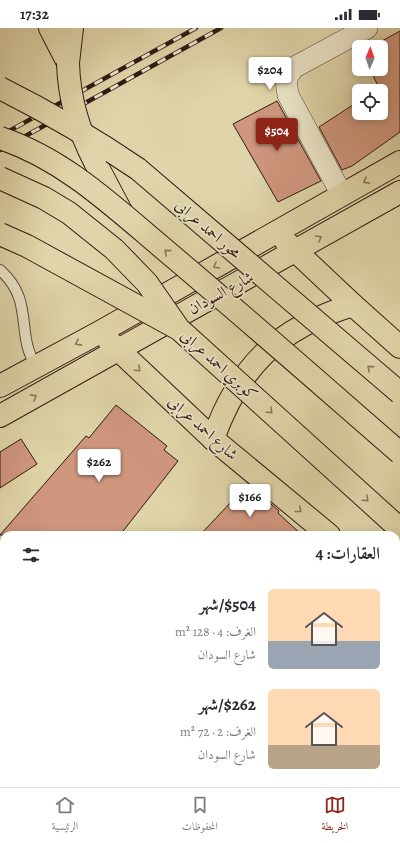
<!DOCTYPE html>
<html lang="ar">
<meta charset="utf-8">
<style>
body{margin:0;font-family:Alegreya,Amiri,serif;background:#f2f2f3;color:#2b2b33;direction:rtl;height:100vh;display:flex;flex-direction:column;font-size:15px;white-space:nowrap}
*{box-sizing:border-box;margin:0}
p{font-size:13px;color:#7c7c81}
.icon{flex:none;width:22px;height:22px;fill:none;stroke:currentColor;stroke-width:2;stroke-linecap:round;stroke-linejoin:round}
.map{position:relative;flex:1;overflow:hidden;direction:ltr}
.side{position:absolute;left:0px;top:503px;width:400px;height:256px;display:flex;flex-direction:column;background:#fff;border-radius:12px 12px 0 0;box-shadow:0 2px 10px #0003;direction:rtl}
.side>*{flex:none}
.needle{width:26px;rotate:2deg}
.tools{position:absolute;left:352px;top:12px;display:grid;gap:8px}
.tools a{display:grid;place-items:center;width:36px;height:36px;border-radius:6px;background:#fff;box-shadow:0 2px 10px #0003;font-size:20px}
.price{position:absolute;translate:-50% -34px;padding:0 9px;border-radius:4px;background:#fff;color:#222;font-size:13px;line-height:26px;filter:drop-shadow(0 1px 2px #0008)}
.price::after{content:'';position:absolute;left:50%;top:24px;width:12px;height:9px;margin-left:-6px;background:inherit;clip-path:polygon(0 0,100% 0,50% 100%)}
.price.on{background:#8f2418;color:#fff}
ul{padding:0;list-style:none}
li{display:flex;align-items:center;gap:12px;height:100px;padding:0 20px}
li span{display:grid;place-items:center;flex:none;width:112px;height:80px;border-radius:6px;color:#555}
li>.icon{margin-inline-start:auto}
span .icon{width:48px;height:48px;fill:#fffc;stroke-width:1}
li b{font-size:17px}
h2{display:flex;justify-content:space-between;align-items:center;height:48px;padding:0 20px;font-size:17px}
.status{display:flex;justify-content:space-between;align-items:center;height:28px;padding:0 20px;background:#fff;direction:ltr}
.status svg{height:11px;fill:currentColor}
.tabs{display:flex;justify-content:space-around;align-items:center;height:56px;border-top:1px solid #e1e1e2;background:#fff;font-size:11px;color:#7c7c81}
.tabs a{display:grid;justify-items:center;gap:2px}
.tabs .on{color:#8f2418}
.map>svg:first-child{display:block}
.building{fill:#d0977e;stroke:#2f1a12}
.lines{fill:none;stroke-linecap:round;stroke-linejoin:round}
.service-casing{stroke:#5b4938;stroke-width:12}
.minor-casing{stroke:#5b4938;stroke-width:22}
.primary-casing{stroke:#2f1a12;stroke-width:24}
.motorway-casing{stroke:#2f1a12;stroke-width:24}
.service{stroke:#ebe4c8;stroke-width:10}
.minor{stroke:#ebe4c8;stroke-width:21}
.primary{stroke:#e0d5aa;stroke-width:22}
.motorway{stroke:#e0d5aa;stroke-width:22}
.rail-casing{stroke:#2f1a12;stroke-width:4.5}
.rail{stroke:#ebe4c8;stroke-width:3;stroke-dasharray:9;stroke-linecap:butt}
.motorway-bridge-casing{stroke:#2f1a12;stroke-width:24;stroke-linecap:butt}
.motorway-bridge{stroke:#e0d5aa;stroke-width:22}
.oneway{stroke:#88785e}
.labels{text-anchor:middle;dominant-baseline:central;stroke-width:3.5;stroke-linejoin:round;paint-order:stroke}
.street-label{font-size:16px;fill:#2f1a12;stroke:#ebe4c8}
</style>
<div class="status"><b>17:32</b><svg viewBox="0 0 49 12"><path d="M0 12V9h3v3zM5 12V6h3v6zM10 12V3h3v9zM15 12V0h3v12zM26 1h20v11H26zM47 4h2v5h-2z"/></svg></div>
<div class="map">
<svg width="400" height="759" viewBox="0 0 400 759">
<rect width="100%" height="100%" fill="#e0d5aa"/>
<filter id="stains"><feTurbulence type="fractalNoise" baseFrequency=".005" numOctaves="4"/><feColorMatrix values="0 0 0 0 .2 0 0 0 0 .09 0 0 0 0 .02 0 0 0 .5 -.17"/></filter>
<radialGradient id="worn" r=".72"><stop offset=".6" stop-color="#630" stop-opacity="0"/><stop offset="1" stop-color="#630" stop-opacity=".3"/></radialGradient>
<!-- building -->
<g class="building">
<path d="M 400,3 L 400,104 L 352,138 L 342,142 L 319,99 L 359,73 L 359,85 L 381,85 L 381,63 L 374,63 L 379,60 L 370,41 L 381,41 L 381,19 L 371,19 Z"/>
<path d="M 277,73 L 321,153 L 278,174 L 233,96 Z"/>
<path d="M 116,377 L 167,418 L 164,422 L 178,433 L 120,507 L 0,507 L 86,408 L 89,410 Z"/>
<path d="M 21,411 L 37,436 L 0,460 L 0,424 Z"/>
<path d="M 248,456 L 279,483 L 278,485 L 302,507 L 200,507 Z"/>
</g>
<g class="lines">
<!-- service casing -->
<g class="service-casing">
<path id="service" d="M 0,242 C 35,273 15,305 36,338"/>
</g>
<!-- minor casing -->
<g class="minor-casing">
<g id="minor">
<path d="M 342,167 L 288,67 L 286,52 L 293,40 L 367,0"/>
<path d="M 0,569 L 4,572"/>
<path d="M 396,682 L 400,677"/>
<path d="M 215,755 L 219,759"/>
<path d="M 329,759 L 333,755"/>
</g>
</g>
<!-- primary casing -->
<g class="primary-casing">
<g id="primary">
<path d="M 286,214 L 353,277 L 400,319"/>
<path d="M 109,313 L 213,411 L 329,507"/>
<path d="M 0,358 L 100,304 L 400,134"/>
<path d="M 0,388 L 400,164"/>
<path d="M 213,411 C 239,338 278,300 353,277"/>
<path d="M 396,562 L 400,565"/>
</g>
</g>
<!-- motorway casing -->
<g class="motorway-casing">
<g id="motorway">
<path d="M 50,0 L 68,35"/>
<path d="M 68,35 L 72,0"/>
<path d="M 95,134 L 122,185"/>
</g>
</g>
<!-- service -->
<use href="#service" class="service"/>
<!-- minor -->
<use href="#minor" class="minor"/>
<!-- primary -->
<use href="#primary" class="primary"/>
<!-- motorway -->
<use href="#motorway" class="motorway"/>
<!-- rail casing -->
<g class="rail-casing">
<g id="rail">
<path d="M 0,108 L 196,0"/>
<path d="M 0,122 L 221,0"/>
</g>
</g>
<!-- rail -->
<use href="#rail" class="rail"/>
<!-- motorway-bridge casing -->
<g class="motorway-bridge-casing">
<g id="motorway-bridge">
<path d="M 68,35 C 69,71 78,102 95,134"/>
<path d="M 0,60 C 48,84 94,111 138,141 L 400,365"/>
<path d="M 0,110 C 67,132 118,183 171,227 C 248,292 324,359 400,425"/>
<path d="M 0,150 L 44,170 L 69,185 L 114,221 L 147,255 L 179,301 L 400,501"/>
<path d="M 0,206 L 27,218 L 177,300"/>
</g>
</g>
<!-- motorway-bridge -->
<use href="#motorway-bridge" class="motorway-bridge"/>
</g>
<!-- one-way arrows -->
<defs><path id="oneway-chevron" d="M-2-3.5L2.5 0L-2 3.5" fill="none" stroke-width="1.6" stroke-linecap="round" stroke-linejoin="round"/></defs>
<g class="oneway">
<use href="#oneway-chevron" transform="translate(366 153) rotate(151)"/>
<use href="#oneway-chevron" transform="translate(319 210) rotate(-30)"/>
<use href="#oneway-chevron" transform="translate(167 224) rotate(-139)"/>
<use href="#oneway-chevron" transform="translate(216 238) rotate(150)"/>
<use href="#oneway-chevron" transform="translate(78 315) rotate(152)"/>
<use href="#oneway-chevron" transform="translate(370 340) rotate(-140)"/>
<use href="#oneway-chevron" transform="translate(138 341) rotate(43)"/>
<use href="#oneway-chevron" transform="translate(34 369) rotate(-29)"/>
<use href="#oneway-chevron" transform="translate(270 383) rotate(42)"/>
<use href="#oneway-chevron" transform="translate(366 471) rotate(42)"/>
<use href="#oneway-chevron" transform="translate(299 482) rotate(39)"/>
</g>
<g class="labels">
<!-- street labels -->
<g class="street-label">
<text transform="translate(208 201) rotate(41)">محور احمد عرابى</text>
<text transform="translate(221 265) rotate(-29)">شارع السودان</text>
<text transform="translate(219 337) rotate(42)">كوبري احمد عرابى</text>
<text transform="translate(203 400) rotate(42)">شارع احمد عرابى</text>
</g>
</g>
<rect width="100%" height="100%" filter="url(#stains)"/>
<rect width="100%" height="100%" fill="url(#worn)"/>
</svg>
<div class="tools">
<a><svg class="needle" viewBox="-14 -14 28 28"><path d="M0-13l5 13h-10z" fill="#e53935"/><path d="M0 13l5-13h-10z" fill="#7c7c81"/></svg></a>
<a><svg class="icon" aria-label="locate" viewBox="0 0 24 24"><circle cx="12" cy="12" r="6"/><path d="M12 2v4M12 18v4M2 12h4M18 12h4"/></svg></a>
</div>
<b class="price" style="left:270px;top:63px">$204</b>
<b class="price on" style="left:277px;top:124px">$504</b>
<b class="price" style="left:99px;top:455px">$262</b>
<b class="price" style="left:250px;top:490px">$166</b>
<section class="side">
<h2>العقارات: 4<svg class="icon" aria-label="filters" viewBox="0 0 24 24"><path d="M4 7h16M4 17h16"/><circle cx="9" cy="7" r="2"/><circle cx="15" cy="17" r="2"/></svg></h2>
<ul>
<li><span style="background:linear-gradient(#ffd9b3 65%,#9aa5b1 0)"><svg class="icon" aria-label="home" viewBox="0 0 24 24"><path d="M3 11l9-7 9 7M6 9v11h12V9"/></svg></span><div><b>$504/شهر</b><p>الغرف: 4 · 128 m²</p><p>شارع السودان</p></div></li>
<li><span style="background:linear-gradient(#ffd9b3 70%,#b9a48a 0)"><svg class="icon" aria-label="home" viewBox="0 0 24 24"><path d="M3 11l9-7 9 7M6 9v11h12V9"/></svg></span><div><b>$262/شهر</b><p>الغرف: 2 · 72 m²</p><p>شارع السودان</p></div></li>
</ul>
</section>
</div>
<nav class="tabs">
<a class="on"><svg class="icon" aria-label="map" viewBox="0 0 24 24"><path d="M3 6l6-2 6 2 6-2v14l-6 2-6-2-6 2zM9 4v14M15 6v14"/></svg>الخريطة</a>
<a><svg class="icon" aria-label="saved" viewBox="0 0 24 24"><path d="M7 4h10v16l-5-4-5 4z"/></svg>المحفوظات</a>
<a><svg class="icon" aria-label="home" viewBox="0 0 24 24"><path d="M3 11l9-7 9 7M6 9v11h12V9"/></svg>الرئيسية</a>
</nav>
